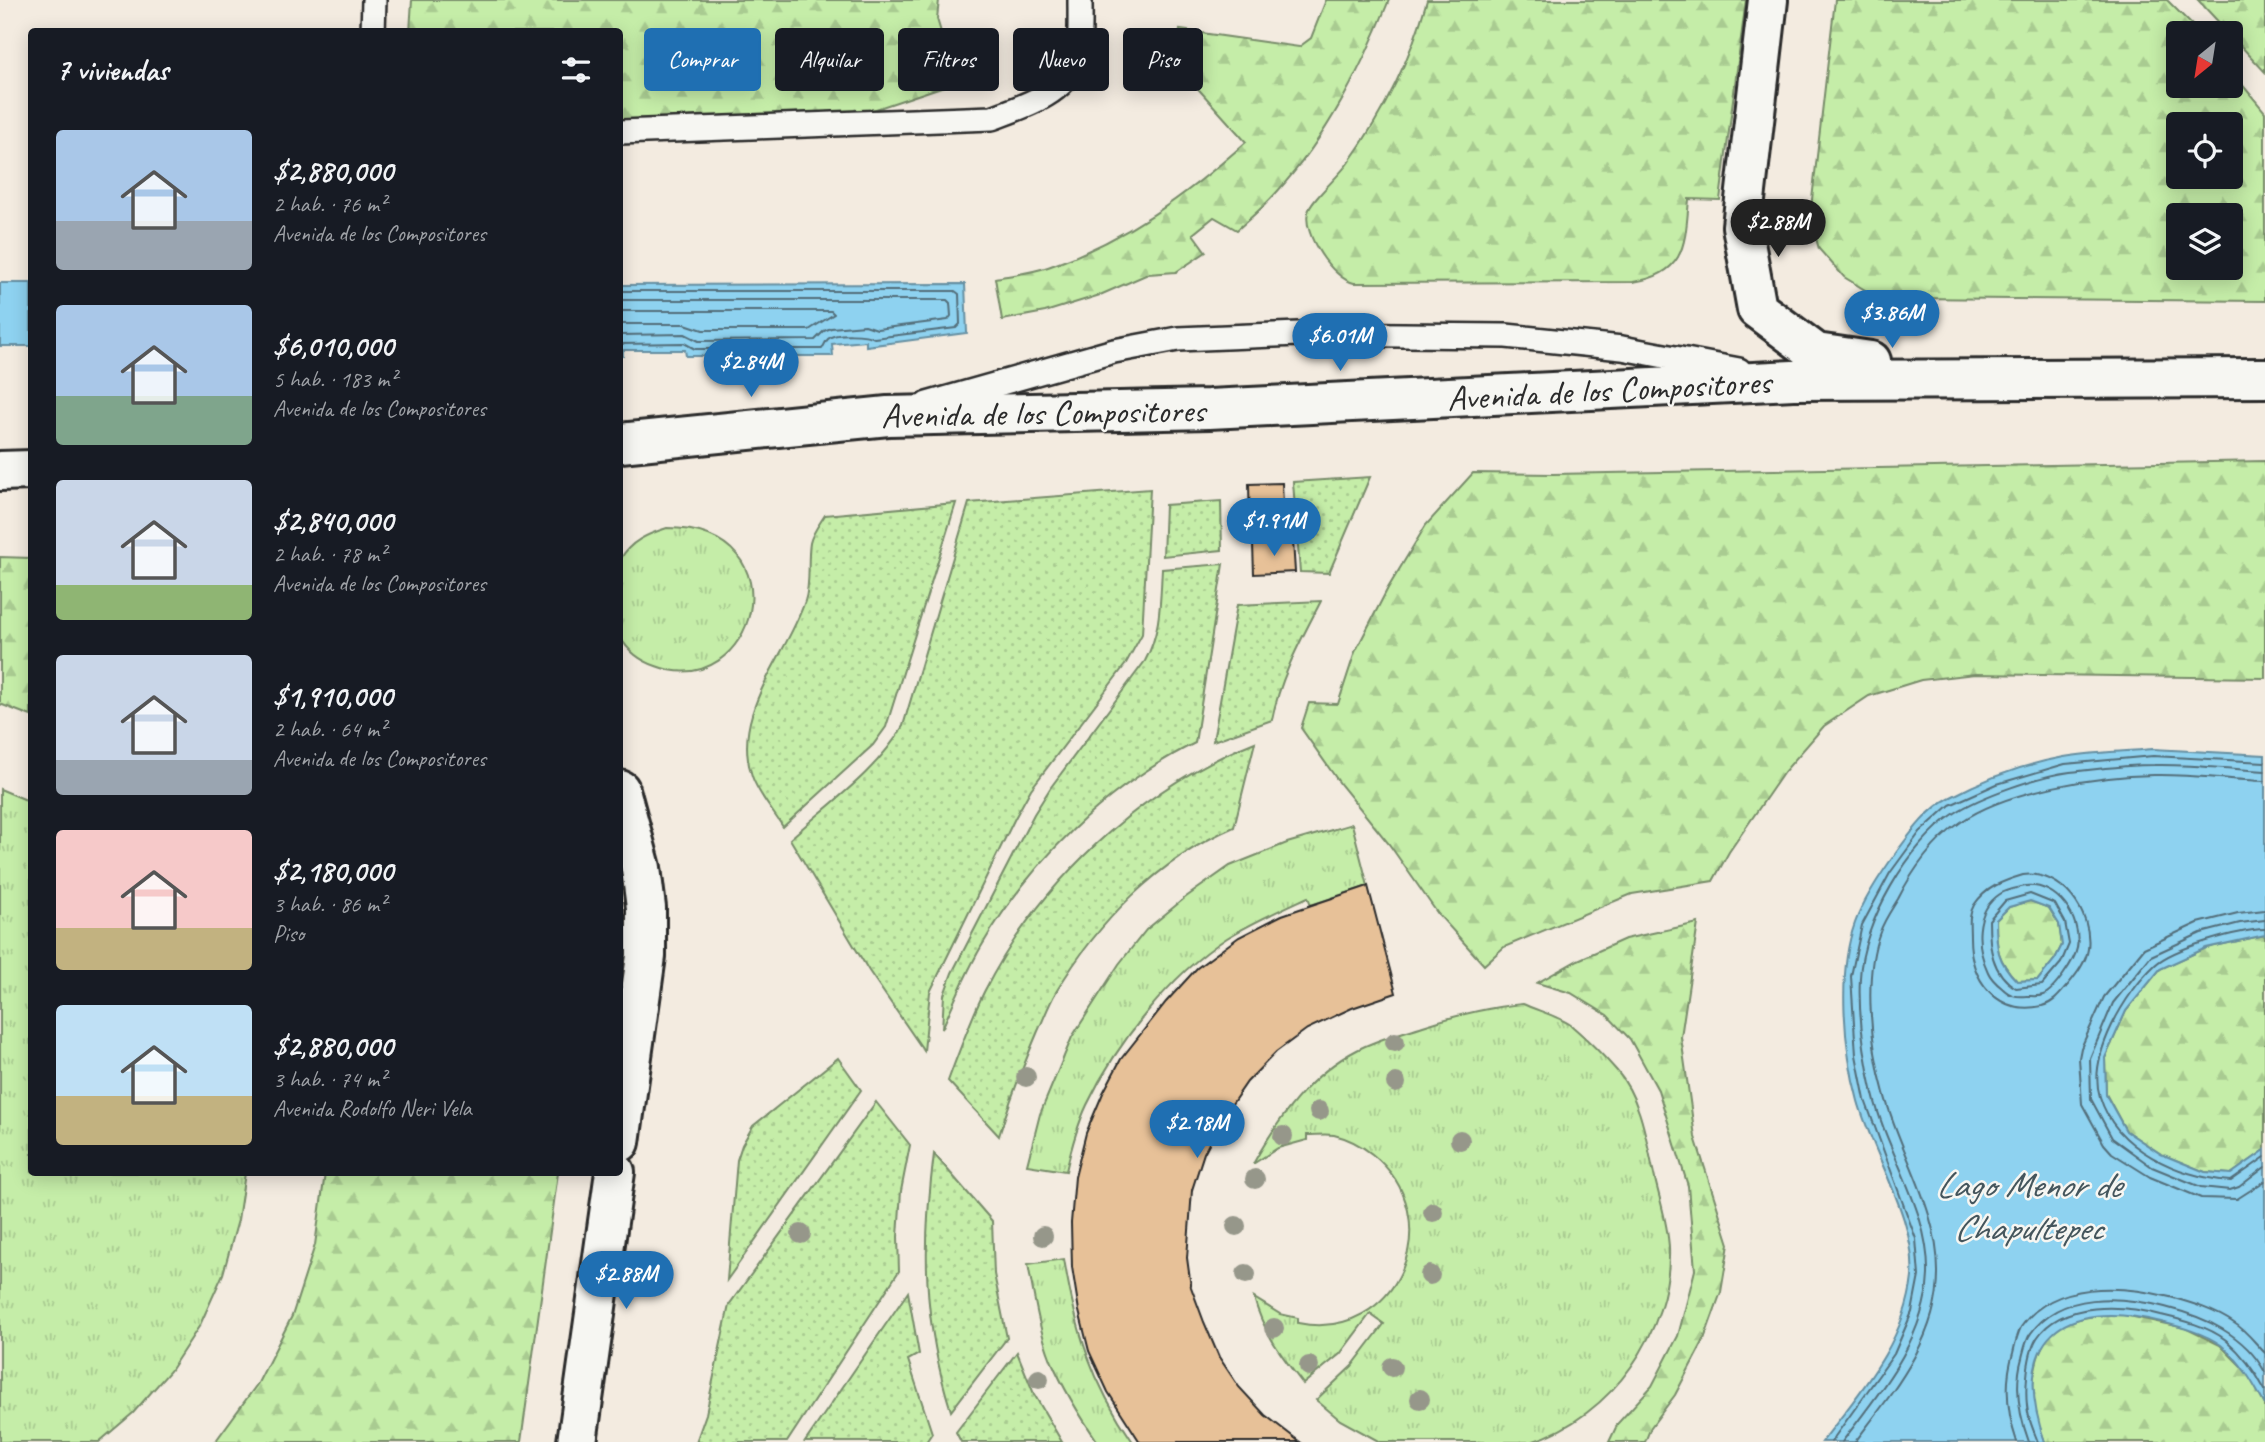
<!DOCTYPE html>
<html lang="es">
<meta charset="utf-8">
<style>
body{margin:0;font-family:Caveat,sans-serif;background:#242831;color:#f1f3f6;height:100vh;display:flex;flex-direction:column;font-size:26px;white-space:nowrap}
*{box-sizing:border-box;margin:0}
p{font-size:23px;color:#9ea1a6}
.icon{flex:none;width:38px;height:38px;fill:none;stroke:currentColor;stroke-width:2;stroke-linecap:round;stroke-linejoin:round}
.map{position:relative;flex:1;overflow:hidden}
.drawer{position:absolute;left:28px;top:28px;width:595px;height:1148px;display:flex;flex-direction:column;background:#171b24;border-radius:7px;box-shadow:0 4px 18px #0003}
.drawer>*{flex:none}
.top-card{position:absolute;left:644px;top:28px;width:665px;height:63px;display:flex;gap:14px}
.needle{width:46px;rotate:210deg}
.controls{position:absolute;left:2166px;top:21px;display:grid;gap:14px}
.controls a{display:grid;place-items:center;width:77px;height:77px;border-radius:7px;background:#171b24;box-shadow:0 4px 18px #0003;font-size:35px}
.price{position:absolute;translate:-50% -60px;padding:0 16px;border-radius:24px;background:#1f6fb2;color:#fff;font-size:23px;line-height:46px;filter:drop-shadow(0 2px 4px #0008)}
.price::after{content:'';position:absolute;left:50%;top:42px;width:21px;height:16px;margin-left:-10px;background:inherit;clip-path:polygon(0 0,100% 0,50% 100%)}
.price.on{background:#222;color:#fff}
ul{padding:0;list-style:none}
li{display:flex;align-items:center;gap:21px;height:175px;padding:0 28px}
li span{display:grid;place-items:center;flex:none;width:196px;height:140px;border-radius:7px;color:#555}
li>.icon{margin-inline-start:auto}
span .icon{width:84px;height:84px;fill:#fffc;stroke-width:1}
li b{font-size:30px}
h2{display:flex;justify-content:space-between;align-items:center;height:84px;padding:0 28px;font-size:30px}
.chip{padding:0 24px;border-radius:7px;background:#171b24;box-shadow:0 4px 18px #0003;font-size:24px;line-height:63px}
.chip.on{background:#1f6fb2;color:#fff}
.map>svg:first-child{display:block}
.grass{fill:url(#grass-tufts);stroke:#788c6a;stroke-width:2}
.forest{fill:url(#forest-firs);stroke:#788c6a;stroke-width:2;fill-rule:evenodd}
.garden{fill:url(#garden-dots);stroke:#788c6a;stroke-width:2}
.water{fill:#8ed2f0;stroke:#668fa1;stroke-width:2;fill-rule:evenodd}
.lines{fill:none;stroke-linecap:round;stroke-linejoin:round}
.shore{stroke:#536e7a;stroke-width:2}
.building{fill:#e7c198;stroke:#2b2b2b;stroke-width:2}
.service-casing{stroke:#2b2b2b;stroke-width:28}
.minor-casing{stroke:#2b2b2b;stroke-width:44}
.service{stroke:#f6f6f2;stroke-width:23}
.minor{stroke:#f6f6f2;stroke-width:38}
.tree{fill:#96978a}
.labels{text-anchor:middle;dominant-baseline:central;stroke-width:5;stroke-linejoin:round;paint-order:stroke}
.street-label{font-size:35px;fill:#2b2b2b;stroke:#f6f6f2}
.water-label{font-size:37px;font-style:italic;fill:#44555c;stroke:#f6f6f2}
</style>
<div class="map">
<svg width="2265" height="1442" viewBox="0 0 2265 1442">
<defs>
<pattern id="grass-tufts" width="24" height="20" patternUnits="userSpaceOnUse" patternTransform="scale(1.75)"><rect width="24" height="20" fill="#c5eda8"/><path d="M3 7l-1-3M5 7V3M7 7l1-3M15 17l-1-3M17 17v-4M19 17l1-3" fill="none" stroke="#a9cb91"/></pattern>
<pattern id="forest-firs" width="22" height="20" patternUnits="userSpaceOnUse" patternTransform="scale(1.75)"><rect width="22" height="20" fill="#c5eda8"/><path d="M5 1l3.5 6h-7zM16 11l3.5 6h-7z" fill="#a9cb91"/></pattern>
<pattern id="garden-dots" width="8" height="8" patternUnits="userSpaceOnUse" patternTransform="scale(1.75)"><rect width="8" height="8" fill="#c5eda8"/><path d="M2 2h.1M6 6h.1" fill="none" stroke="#a9cb91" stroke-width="1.8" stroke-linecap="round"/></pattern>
</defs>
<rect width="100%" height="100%" fill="#f3ebe0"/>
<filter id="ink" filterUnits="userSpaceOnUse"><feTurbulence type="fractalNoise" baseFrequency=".0143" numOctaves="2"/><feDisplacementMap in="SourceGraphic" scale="14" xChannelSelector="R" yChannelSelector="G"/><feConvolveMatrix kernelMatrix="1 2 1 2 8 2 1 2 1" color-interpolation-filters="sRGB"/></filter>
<g filter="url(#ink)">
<!-- grass -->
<g class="grass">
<path d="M 667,528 C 805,529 754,704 656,666 C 641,661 628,651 620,637 L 620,560 C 630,541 648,534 667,528 Z"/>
<path d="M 0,789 L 31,802 L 32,1172 L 245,1173 L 238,1220 L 223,1274 L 200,1325 L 170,1371 L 133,1413 L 99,1442 L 0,1442 Z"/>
<path d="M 1352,824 L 1368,886 L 1311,905 L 1308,897 C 1280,910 1253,922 1227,938 C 1170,975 1116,1044 1087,1105 C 1077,1126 1071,1149 1066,1171 L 1027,1165 L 1040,1114 L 1072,1037 L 1119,964 L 1146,930 L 1186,897 L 1230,866 L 1287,843 Z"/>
<path d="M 1523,1004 C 1538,1011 1559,1016 1572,1026 C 1587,1039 1604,1056 1617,1071 C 1640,1098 1646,1137 1653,1170 C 1658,1195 1668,1222 1669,1248 C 1672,1331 1611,1417 1531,1442 L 1380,1442 L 1340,1420 L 1316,1400 L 1352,1366 L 1384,1324 L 1370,1314 L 1340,1354 L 1303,1384 C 1282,1356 1263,1332 1254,1298 L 1280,1314 L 1298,1318 L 1298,1323 C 1398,1343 1451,1217 1372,1154 C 1362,1146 1347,1138 1334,1135 C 1326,1134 1316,1135 1307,1135 L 1307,1140 L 1278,1148 L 1253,1164 C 1278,1119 1310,1074 1357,1050 C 1378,1039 1402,1033 1423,1026 C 1457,1015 1488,1007 1523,1004 Z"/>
<path d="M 1064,1259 C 1076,1331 1091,1381 1133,1442 L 1098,1442 C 1080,1416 1064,1390 1051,1360 C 1039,1330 1034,1296 1028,1264 Z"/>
</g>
<!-- forest -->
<g class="forest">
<path d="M 412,0 L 939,0 L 937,19 L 956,82 L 870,111 L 828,120 L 620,129 L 620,32 L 410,32 Z"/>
<path d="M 1326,0 L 1389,0 C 1361,70 1327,137 1276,193 C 1264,207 1250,218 1237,230 L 1214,217 L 1193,234 L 1206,252 L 1176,272 L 1148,274 L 1100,295 L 1045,312 L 1002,320 L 995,278 C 1012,275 1031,273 1048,267 C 1124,241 1187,195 1246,142 L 1174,62 L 1180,30 L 1299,47 L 1311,38 Z"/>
<path d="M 1427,0 L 1746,0 L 1720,200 L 1689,199 C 1685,244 1686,274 1633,282 L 1354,283 C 1333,279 1302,234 1308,212 C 1311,200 1340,175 1348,163 C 1383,114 1411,58 1427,0 Z"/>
<path d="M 1835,0 L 2167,0 L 2200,33 L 2179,33 L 2179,86 L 2231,86 L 2231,71 L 2265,112 L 2265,301 L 1906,298 L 1870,293 L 1844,277 L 1819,249 L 1810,217 ZM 2179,124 L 2231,124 L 2231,177 L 2179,177 ZM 2179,215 L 2231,215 L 2231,268 L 2179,268 Z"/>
<path d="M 2198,0 L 2265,0 L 2265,72 Z"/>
<path d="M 2265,461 L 2265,678 L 1975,674 L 1921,680 L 1869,696 L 1824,726 L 1784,772 L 1729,852 L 1713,881 L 1632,894 L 1504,947 L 1484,965 L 1438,914 L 1389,844 L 1341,785 L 1301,728 L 1309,703 L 1338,704 L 1355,652 L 1388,588 L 1426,525 L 1473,473 L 1553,474 Z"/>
<path d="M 0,557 L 31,558 L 31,716 L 0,704 Z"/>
<path d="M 2030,901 L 2049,908 L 2059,924 L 2062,945 L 2055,959 L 2038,980 L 2017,981 C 1997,960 1996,948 1996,920 L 2009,907 Z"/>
<path d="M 1698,923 L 1681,1037 L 1695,1137 L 1729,1244 L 1721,1292 L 1703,1342 L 1675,1395 L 1651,1427 L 1645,1442 L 1609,1442 L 1618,1423 L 1652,1386 L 1678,1336 L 1695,1270 L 1688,1186 L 1658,1090 L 1630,1039 L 1607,1015 L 1571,993 L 1537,983 L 1578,960 L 1625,939 Z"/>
<path d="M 2265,935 L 2265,1150 L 2231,1174 L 2205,1172 L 2161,1154 L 2126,1131 L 2106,1094 L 2105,1058 L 2126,1011 L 2160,969 L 2206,948 Z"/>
<path d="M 325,1173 L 558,1173 L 521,1442 L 215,1442 L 258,1383 L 292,1316 L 315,1245 Z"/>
<path d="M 2115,1313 L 2185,1328 L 2220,1345 L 2247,1372 L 2265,1405 L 2265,1442 L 2045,1442 C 2042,1433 2038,1425 2036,1416 C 2029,1388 2034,1341 2061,1326 C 2077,1317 2097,1316 2115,1313 Z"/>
</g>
<!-- garden -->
<g class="garden">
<path d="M 1370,477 L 1329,573 L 1300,572 L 1293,482 Z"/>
<path d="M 1150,489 L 1142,634 L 1125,665 L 1031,789 L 1015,818 L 930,992 L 924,1051 L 869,971 L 790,839 C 829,804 877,771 903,726 L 969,503 Z"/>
<path d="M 1221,501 L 1222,550 L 1163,556 L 1165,505 Z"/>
<path d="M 956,503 L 886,727 L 873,745 L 783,827 C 773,811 758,794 752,776 C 730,713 786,658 805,601 C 811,583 807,562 810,543 C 812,533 820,523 825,515 Z"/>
<path d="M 1223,564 L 1195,743 C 1106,787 1031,861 981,947 C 966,973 954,1001 942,1029 L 944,995 L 952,973 L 1034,814 L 1051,787 L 1145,661 C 1161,632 1160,602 1162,569 Z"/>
<path d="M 1321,601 C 1301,640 1280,677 1272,720 L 1213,741 L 1237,605 Z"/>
<path d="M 1255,742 L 1234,827 C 1158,860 1098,922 1056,992 C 1049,1004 1044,1018 1038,1031 C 1023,1066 1010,1100 999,1136 L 948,1081 C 959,1051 970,1021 984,992 C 1039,883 1141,787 1255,742 Z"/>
<path d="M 838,1058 L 861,1090 L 727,1280 L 737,1160 L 742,1145 L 753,1126 Z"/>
<path d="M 876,1102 L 910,1145 L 901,1191 L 898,1237 L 899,1271 L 787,1442 L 696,1442 L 706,1414 L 729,1305 Z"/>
<path d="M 934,1154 L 992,1221 L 994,1274 L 1007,1338 L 951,1411 C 923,1322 922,1246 934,1154 Z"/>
<path d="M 908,1292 L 919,1354 L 908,1360 L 932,1433 L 926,1442 L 805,1442 Z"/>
<path d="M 1017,1352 L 1034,1394 L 1062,1442 L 961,1442 L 956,1432 Z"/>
</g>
<!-- water -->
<g class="water">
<rect x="0" y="283" width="31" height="63"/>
<path d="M 965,284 L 967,333 L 866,346 L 866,341 L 832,344 L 833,356 L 686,356 L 685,350 L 623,350 L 623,356 L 620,356 L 620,285 Z"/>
<path d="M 2153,749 L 2265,755 L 2265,935 L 2206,948 L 2160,969 L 2126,1011 L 2105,1058 L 2106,1095 L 2126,1131 L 2161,1154 L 2205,1172 L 2231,1174 L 2265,1150 L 2265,1405 C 2253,1383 2241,1361 2221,1345 C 2204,1333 2181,1327 2161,1322 C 2061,1297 2009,1340 2045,1442 L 1822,1442 C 1860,1392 1905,1342 1912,1277 C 1917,1221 1873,1155 1858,1101 C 1844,1050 1837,973 1855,923 C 1864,898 1882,872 1898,850 C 1912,831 1928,809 1949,798 C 1984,779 2025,764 2064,757 C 2093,752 2124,752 2153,749 ZM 2030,901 L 2049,908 L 2059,924 L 2062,945 L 2055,959 L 2038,980 L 2017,981 C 1997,961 1996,947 1996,920 L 2009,907 Z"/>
</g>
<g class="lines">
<!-- shore -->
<g class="shore">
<path d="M 620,291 L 955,291 L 959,294 L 960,324 L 956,328 L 874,338 C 867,334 835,332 828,339 C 825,342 824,346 822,349 L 695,349 L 684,343 L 620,344"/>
<path d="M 620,300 L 947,300 L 950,303 L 951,316 L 948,320 L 877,329 L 865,325 L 831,328 L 824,331 L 815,340 L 699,341 L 685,334 L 620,335"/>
<path d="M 620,311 L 831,311 L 834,314 L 809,330 L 703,330 L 685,324 L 620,324"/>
<path d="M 2023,875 C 2062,870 2093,913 2088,949 C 2086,963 2075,976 2067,986 C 2060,994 2054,1003 2042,1006 C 1996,1016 1970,979 1970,937 C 1970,926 1968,915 1974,905 C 1986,887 2003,881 2023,875 Z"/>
<path d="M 2026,886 C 2057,883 2082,918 2077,948 C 2075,960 2054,991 2043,995 C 2038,997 2032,996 2027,996 C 2016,997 2010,996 2002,988 C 1997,984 1991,979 1988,972 C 1976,946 1974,911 2000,894 C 2007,889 2018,888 2026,886 Z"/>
<path d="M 2030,894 L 2055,904 L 2065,922 L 2069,944 L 2061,963 L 2042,985 L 2016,988 C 1991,973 1989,946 1989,920 L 2005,901 Z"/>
<path d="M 2265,910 L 2238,913 L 2198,923 L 2144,948 L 2104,997 L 2081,1048 L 2079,1058 L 2082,1104 L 2104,1144 L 2112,1153 L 2150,1177 L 2201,1198 L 2237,1199 L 2265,1181"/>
<path d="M 2265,920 L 2240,923 L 2201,933 L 2151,956 L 2113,1003 L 2090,1058 L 2091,1099 L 2112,1138 L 2152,1167 L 2201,1187 L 2230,1190 L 2239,1187 L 2265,1167"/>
<path d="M 2265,929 C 2239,930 2173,948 2155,965 C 2126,992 2087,1056 2100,1097 C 2116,1150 2180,1177 2231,1181 L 2265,1157"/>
<path d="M 1831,1442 L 1894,1354 L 1912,1312 L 1919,1276 L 1916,1239 L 1865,1100 L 1856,1055 L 1851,976 L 1862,925 L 1890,873 L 1920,832 L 1950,805 L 1997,784 L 2065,764 L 2153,756 L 2265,762"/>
<path d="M 1842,1442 C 1879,1393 1925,1340 1928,1275 C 1930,1211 1887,1154 1873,1094 C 1865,1059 1858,1014 1860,978 C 1862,923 1909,843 1955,813 C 1981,796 2039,776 2070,772 C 2097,769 2126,765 2154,765 C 2191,764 2228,769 2265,771"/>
<path d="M 1855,1442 C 1892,1393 1938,1339 1938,1274 C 1939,1209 1900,1154 1884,1093 C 1871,1047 1863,977 1880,932 C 1884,920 1892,909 1898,899 C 1912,871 1934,840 1961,822 C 2007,790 2098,776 2154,775 C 2191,774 2228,780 2265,781"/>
<path d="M 2017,1442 C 2007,1413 2004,1383 2013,1353 C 2015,1344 2017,1335 2021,1327 C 2054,1280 2121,1285 2170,1297 C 2192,1303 2215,1310 2234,1323 C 2246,1330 2255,1343 2265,1353"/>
<path d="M 2029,1442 C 2019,1415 2014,1386 2022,1358 C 2024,1350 2026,1339 2031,1333 C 2061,1291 2121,1296 2165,1307 C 2205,1317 2244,1334 2265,1372"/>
<path d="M 2038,1442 C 2035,1434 2031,1425 2029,1417 C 2024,1397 2026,1356 2037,1338 C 2062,1300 2124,1305 2161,1315 C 2182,1320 2208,1326 2226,1340 C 2242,1354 2255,1371 2265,1390"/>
</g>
</g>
<!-- building -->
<g class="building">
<path d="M 1282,483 L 1284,526 L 1250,527 L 1249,484 Z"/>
<path d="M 1293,541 L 1295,572 L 1254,574 L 1253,544 Z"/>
<path d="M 1368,886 L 1396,993 L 1352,1008 L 1307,1029 L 1276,1052 L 1247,1082 L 1223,1117 L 1204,1153 L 1192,1190 L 1187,1258 L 1191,1287 L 1204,1322 L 1219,1357 L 1239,1387 L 1265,1415 L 1300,1442 L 1140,1442 L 1108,1392 L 1089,1351 L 1079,1311 L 1072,1267 L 1071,1223 L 1075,1177 L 1086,1133 L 1103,1093 L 1121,1059 L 1166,1002 L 1197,968 L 1239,937 L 1282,915 Z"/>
</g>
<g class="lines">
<!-- service casing -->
<g class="service-casing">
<g id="service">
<path d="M 373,32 L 374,0"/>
<path d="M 620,132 L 992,118 C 1024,106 1062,95 1077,61 C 1081,50 1080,14 1080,0"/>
<path d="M 927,404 L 1114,351 L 1178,339 L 1299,334 L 1506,336 L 1622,348 L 1739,370"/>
</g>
</g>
<!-- minor casing -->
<g class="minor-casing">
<g id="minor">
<path d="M 1768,0 L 1742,226 L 1757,309 L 1816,353 L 1871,361"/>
<path d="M 620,443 L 888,416 L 1209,409 L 1793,380 L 2265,378"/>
<path d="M 0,471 L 32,470"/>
<path d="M 620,790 L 641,868 L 646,908 L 646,956 L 620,1142"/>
<path d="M 577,1442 L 615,1172"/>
</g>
</g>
<!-- service -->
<use href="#service" class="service"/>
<!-- minor -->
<use href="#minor" class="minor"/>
</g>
<!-- trees -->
<g class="tree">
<circle cx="1395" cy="1042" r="10"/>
<circle cx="1026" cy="1077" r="10"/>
<circle cx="1396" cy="1083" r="10"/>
<circle cx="1319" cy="1111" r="10"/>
<circle cx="1283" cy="1136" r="10"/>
<circle cx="1460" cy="1140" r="10"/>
<circle cx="1255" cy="1179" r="10"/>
<circle cx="1433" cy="1212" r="10"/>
<circle cx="1236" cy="1226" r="10"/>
<circle cx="801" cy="1234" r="10"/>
<circle cx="1043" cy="1236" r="10"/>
<circle cx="1246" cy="1274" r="10"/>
<circle cx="1430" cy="1275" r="10"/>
<circle cx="1274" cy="1328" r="10"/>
<circle cx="1309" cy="1366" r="10"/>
<circle cx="1392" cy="1367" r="10"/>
<circle cx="1039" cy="1379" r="10"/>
<circle cx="1420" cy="1399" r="10"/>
</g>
</g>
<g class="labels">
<!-- street labels -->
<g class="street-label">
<text transform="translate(1609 390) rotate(-3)">Avenida de los Compositores</text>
<text transform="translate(1043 413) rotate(-1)">Avenida de los Compositores</text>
</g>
<!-- water labels -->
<g class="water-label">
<text x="2028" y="1184">Lago Menor de<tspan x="2028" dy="43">Chapultepec</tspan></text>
</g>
</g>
</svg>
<div class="controls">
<a><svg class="needle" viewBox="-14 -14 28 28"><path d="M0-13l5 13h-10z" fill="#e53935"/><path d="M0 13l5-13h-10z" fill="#9ea1a6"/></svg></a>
<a><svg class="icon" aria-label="locate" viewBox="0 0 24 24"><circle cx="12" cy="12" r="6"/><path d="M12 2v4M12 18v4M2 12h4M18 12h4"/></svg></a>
<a><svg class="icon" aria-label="layers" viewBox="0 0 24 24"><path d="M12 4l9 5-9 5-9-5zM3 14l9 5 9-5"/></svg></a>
</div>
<b class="price on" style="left:1778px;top:259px">$2.88M</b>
<b class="price" style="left:1892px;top:350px">$3.86M</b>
<b class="price" style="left:1340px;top:373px">$6.01M</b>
<b class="price" style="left:751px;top:399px">$2.84M</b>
<b class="price" style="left:1274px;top:558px">$1.91M</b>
<b class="price" style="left:1197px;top:1160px">$2.18M</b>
<b class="price" style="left:626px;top:1311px">$2.88M</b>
<div class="top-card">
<a class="chip on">Comprar</a>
<a class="chip">Alquilar</a>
<a class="chip">Filtros</a>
<a class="chip">Nuevo</a>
<a class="chip">Piso</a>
</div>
<section class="drawer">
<h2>7 viviendas<svg class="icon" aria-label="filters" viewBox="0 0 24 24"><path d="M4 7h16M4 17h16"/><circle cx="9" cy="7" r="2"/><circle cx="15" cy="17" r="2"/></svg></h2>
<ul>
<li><span style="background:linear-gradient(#a9c7e8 65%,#9aa5b1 0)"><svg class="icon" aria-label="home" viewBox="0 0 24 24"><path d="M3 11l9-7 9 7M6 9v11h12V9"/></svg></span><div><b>$2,880,000</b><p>2 hab. · 76 m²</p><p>Avenida de los Compositores</p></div></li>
<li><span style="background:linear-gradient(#a9c7e8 65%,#7fa58c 0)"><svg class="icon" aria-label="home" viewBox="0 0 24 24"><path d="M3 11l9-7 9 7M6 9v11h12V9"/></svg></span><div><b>$6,010,000</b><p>5 hab. · 183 m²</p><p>Avenida de los Compositores</p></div></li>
<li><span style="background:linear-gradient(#c9d6e8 75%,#8fb573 0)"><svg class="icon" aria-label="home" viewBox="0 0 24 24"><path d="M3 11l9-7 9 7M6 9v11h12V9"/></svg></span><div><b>$2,840,000</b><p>2 hab. · 78 m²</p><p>Avenida de los Compositores</p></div></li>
<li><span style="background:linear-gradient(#c9d6e8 75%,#9aa5b1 0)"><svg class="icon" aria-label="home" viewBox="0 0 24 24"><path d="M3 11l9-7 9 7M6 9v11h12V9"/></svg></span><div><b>$1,910,000</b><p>2 hab. · 64 m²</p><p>Avenida de los Compositores</p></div></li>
<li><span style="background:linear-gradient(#f6c9c9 70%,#c2b280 0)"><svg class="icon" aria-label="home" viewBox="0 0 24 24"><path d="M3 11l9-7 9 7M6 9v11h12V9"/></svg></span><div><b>$2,180,000</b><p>3 hab. · 86 m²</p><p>Piso</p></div></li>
<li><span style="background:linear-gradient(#bfe0f5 65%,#c2b280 0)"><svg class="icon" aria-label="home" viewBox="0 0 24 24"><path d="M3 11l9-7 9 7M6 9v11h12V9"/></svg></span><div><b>$2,880,000</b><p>3 hab. · 74 m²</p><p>Avenida Rodolfo Neri Vela</p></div></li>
</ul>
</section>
</div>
